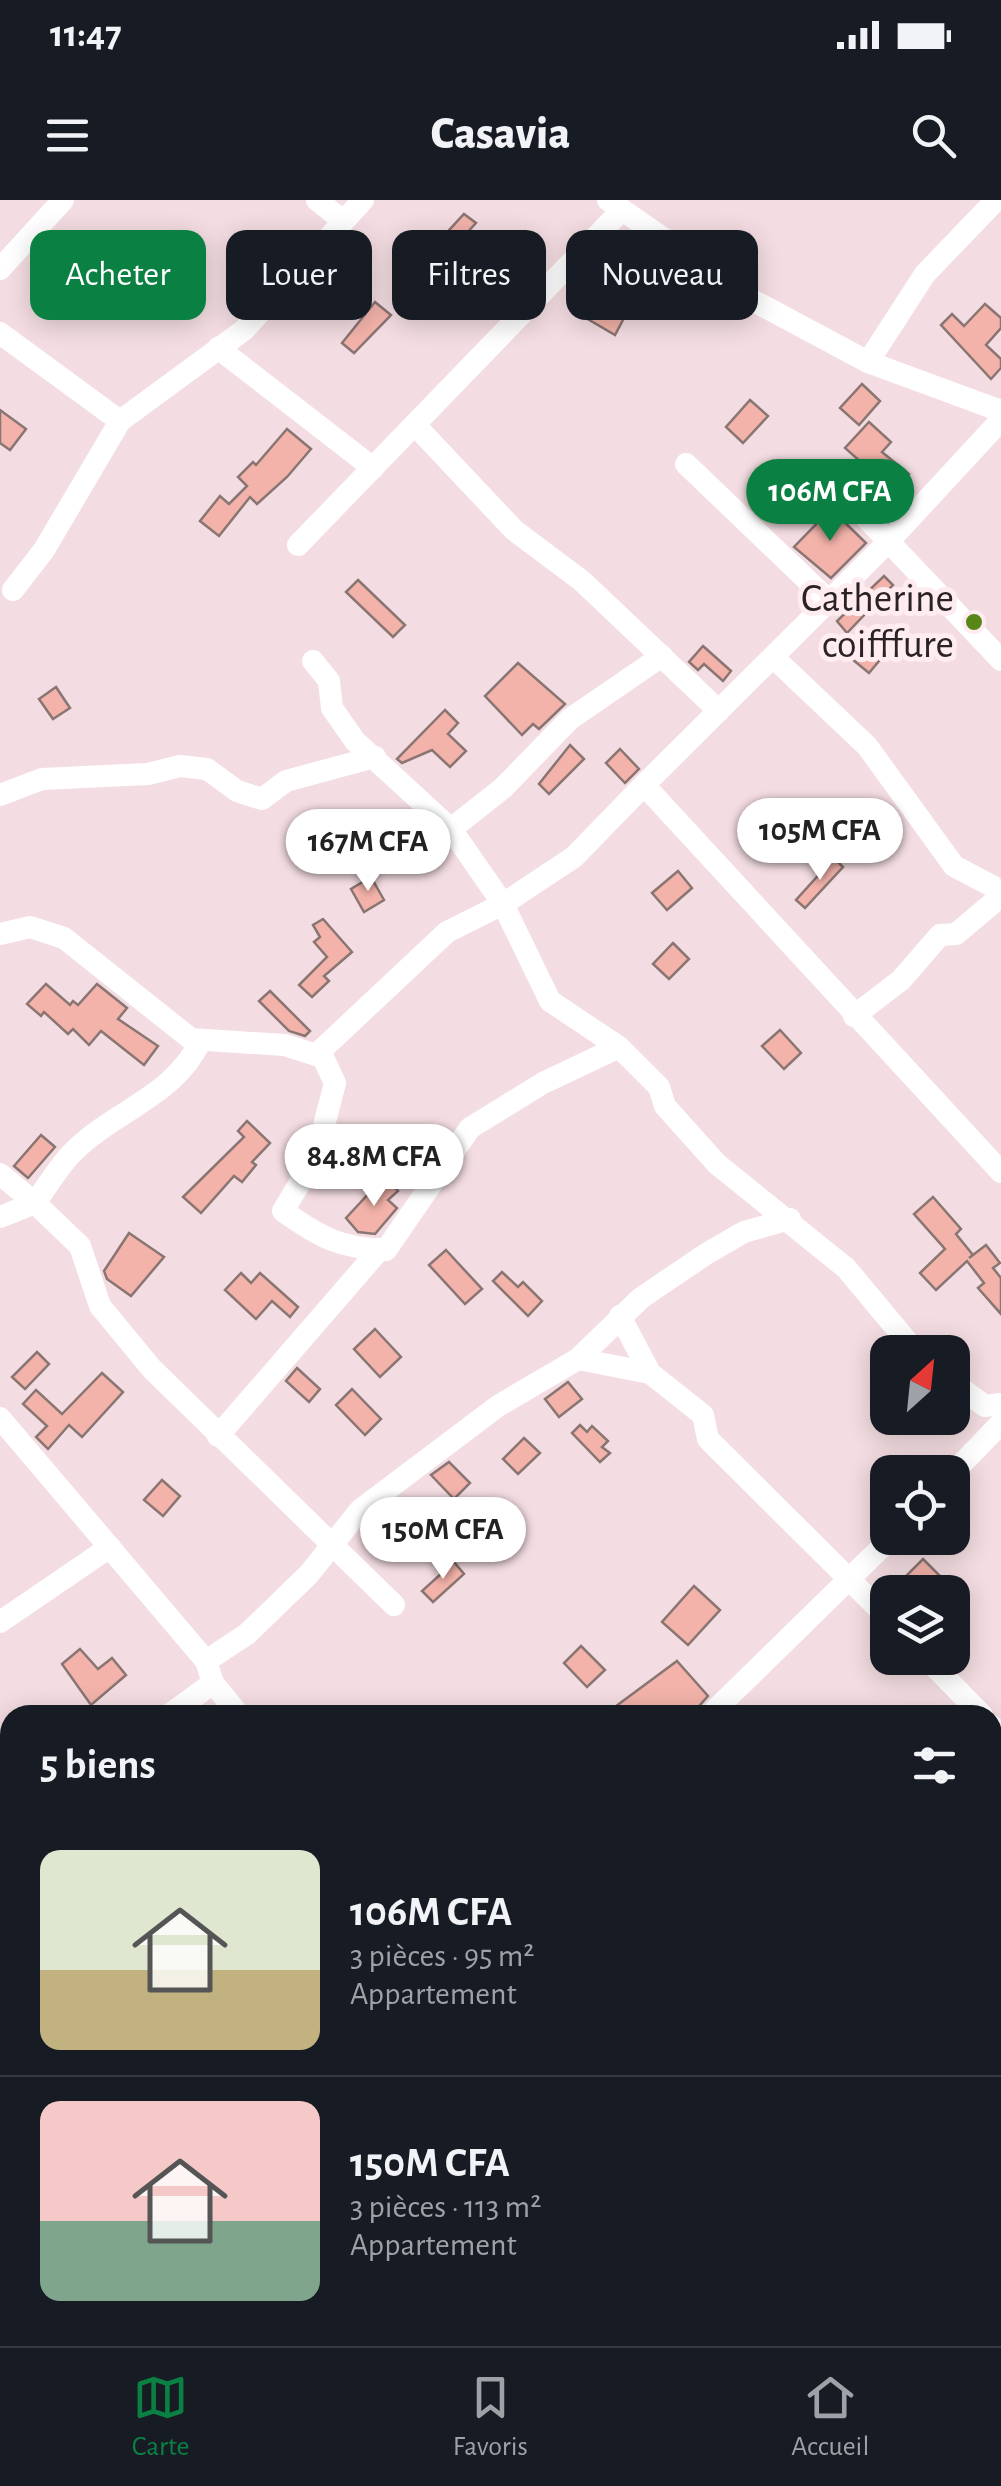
<!DOCTYPE html>
<html lang="fr">
<meta charset="utf-8">
<style>
body{margin:0;font-family:"Alegreya Sans",sans-serif;background:#20242c;color:#f1f3f6;height:100vh;display:flex;flex-direction:column;font-size:38px;white-space:nowrap}
*{box-sizing:border-box;margin:0}
p{font-size:32px;color:#9ea1a6}
.icon{flex:none;width:55px;height:55px;fill:none;stroke:currentColor;stroke-width:2;stroke-linecap:round;stroke-linejoin:round}
.map{position:relative;flex:1;overflow:hidden}
.side{position:absolute;left:0px;top:1505px;width:1002px;height:642px;display:flex;flex-direction:column;background:#171b24;border-radius:30px 30px 0 0;box-shadow:0 5px 25px #0003}
.side>*{flex:none}
.hud{position:absolute;left:30px;top:30px;width:942px;height:90px;display:flex;gap:20px}
.needle{width:65px;rotate:27deg}
.buttons{position:absolute;left:870px;top:1135px;display:grid;gap:20px}
.buttons a{display:grid;place-items:center;width:100px;height:100px;border-radius:20px;background:#171b24;box-shadow:0 5px 25px #0003;font-size:50px}
.price{position:absolute;translate:-50% -85px;padding:0 22px;border-radius:35px;background:#fff;color:#222;font-size:32px;line-height:65px;filter:drop-shadow(0 2px 5px #0008)}
.price::after{content:'';position:absolute;left:50%;top:60px;width:30px;height:22px;margin-left:-15px;background:inherit;clip-path:polygon(0 0,100% 0,50% 100%)}
.price.current{background:#0b8043;color:#fff}
ul{padding:0;list-style:none}
li{display:flex;align-items:center;gap:30px;height:250px;padding:0 40px}
li+li{border-top:2px solid #363941}
li span{display:grid;place-items:center;flex:none;width:280px;height:200px;border-radius:20px;color:#555}
li>.icon{margin-inline-start:auto}
span .icon{width:120px;height:120px;fill:#fffc;stroke-width:1}
li b{font-size:42px}
h2{display:flex;justify-content:space-between;align-items:center;height:120px;padding:0 40px;font-size:42px}
.tag{padding:0 35px;border-radius:20px;background:#171b24;box-shadow:0 5px 25px #0003;font-size:35px;line-height:90px}
.tag.current{background:#0b8043;color:#fff}
.status{display:flex;justify-content:space-between;align-items:center;height:70px;padding:0 50px;background:#171b24;direction:ltr}
.status svg{height:28px;fill:currentColor}
header{display:flex;justify-content:space-between;align-items:center;height:130px;padding:0 40px;background:#171b24;font-size:45px;font-weight:800}
.tabs{display:flex;justify-content:space-around;align-items:center;height:140px;border-top:2px solid #363941;background:#171b24;font-size:28px;color:#9ea1a6}
.tabs a{display:grid;justify-items:center;gap:5px}
.tabs .current{color:#0b8043}
.map>svg:first-child{display:block}
.building{fill:#f3b3aa;stroke:#897572;stroke-width:2.5}
.lines{fill:none;stroke-linecap:round;stroke-linejoin:round}
.minor{stroke:#fff;stroke-width:22}
.poi-dot{fill:#588617;stroke:#feecf0;stroke-width:4}
.labels{text-anchor:middle;dominant-baseline:central;stroke-width:10;stroke-linejoin:round;paint-order:stroke}
.poi-label{font-size:40px;fill:#2a2224;stroke:#feecf0;text-anchor:end}
</style>
<div class="status"><b>11:47</b><svg viewBox="0 0 49 12"><path d="M0 12V9h3v3zM5 12V6h3v6zM10 12V3h3v9zM15 12V0h3v12zM26 1h20v11H26zM47 4h2v5h-2z"/></svg></div>
<header><svg class="icon" aria-label="menu" viewBox="0 0 24 24"><path d="M4 6h16M4 12h16M4 18h16"/></svg>Casavia<svg class="icon" aria-label="search" viewBox="0 0 24 24"><circle cx="10" cy="10" r="6"/><path d="M15 15l6 6"/></svg></header>
<div class="map">
<svg width="1001" height="2146" viewBox="0 0 1001 2146">
<rect width="100%" height="100%" fill="#f4dde2"/>
<!-- building -->
<g class="building">
<path d="M 464,14 L 476,23 L 425,78 L 414,68 Z"/>
<path d="M 595,101 L 624,118 L 615,135 L 586,118 Z"/>
<path d="M 375,102 L 391,115 L 354,153 L 342,143 Z"/>
<path d="M 985,104 L 1001,118 L 1001,128 L 986,145 L 1001,159 L 1001,168 L 991,179 L 941,125 L 952,114 L 964,126 Z"/>
<path d="M 862,184 L 880,201 L 859,225 L 840,208 Z"/>
<path d="M 750,200 L 768,216 L 743,243 L 726,227 Z"/>
<path d="M 0,210 L 26,229 L 10,250 L 0,243 Z"/>
<path d="M 869,222 L 891,242 L 882,252 L 909,274 L 881,302 L 859,280 L 869,269 L 845,248 Z"/>
<path d="M 287,229 L 311,249 L 287,277 L 257,304 L 250,297 L 219,336 L 200,321 L 220,296 L 229,304 L 247,286 L 238,277 L 253,262 L 256,265 Z"/>
<path d="M 831,309 L 866,343 L 831,378 L 794,347 Z"/>
<path d="M 884,376 L 893,385 L 847,433 L 837,421 Z"/>
<path d="M 358,380 L 405,425 L 393,437 L 346,392 Z"/>
<path d="M 868,439 L 884,455 L 869,473 L 852,459 Z"/>
<path d="M 703,446 L 731,471 L 723,481 L 704,464 L 698,470 L 689,462 Z"/>
<path d="M 518,463 L 565,504 L 539,529 L 533,524 L 522,535 L 485,496 Z"/>
<path d="M 56,487 L 70,508 L 53,519 L 39,499 Z"/>
<path d="M 445,510 L 458,523 L 448,534 L 466,551 L 450,567 L 432,550 L 402,563 L 397,559 Z"/>
<path d="M 570,545 L 584,559 L 549,594 L 539,584 Z"/>
<path d="M 620,549 L 639,569 L 625,583 L 606,563 Z"/>
<path d="M 834,658 L 843,667 L 805,708 L 796,700 Z"/>
<path d="M 678,671 L 692,688 L 667,710 L 652,693 Z"/>
<path d="M 371,677 L 384,700 L 364,712 L 351,689 Z"/>
<path d="M 323,719 L 352,752 L 324,776 L 329,781 L 312,797 L 299,785 L 327,757 L 314,742 L 320,737 L 313,725 Z"/>
<path d="M 673,743 L 689,759 L 669,779 L 653,764 Z"/>
<path d="M 46,784 L 70,805 L 73,801 L 78,805 L 97,784 L 127,808 L 118,819 L 158,846 L 144,865 L 101,831 L 89,845 L 73,829 L 68,834 L 44,812 L 41,816 L 27,804 Z"/>
<path d="M 270,791 L 310,831 L 305,836 L 289,831 L 259,801 Z"/>
<path d="M 780,830 L 801,853 L 784,869 L 762,846 Z"/>
<path d="M 247,921 L 270,943 L 252,962 L 256,965 L 242,982 L 234,976 L 201,1013 L 183,997 L 244,937 L 238,931 Z"/>
<path d="M 41,935 L 55,947 L 28,978 L 14,966 Z"/>
<path d="M 385,976 L 398,991 L 388,1000 L 397,1008 L 375,1034 L 358,1032 L 346,1018 Z"/>
<path d="M 933,997 L 961,1029 L 956,1034 L 973,1055 L 969,1058 L 986,1045 L 1000,1063 L 993,1068 L 1001,1078 L 1001,1114 L 978,1088 L 984,1083 L 967,1061 L 936,1090 L 920,1073 L 945,1049 L 914,1014 Z"/>
<path d="M 129,1033 L 164,1057 L 131,1096 L 107,1079 L 104,1071 Z"/>
<path d="M 446,1050 L 482,1089 L 465,1104 L 429,1065 Z"/>
<path d="M 502,1072 L 518,1087 L 523,1082 L 542,1101 L 528,1116 L 493,1081 Z"/>
<path d="M 241,1073 L 251,1083 L 260,1073 L 298,1107 L 290,1117 L 272,1101 L 256,1119 L 225,1090 Z"/>
<path d="M 375,1129 L 401,1157 L 380,1177 L 354,1149 Z"/>
<path d="M 37,1152 L 49,1164 L 25,1189 L 12,1177 Z"/>
<path d="M 297,1168 L 320,1189 L 309,1202 L 286,1181 Z"/>
<path d="M 102,1173 L 123,1192 L 82,1237 L 69,1225 L 48,1249 L 36,1237 L 47,1226 L 23,1204 L 36,1190 L 62,1214 Z"/>
<path d="M 568,1182 L 582,1199 L 559,1217 L 545,1199 Z"/>
<path d="M 352,1189 L 381,1219 L 365,1235 L 336,1205 Z"/>
<path d="M 580,1225 L 587,1232 L 592,1226 L 608,1241 L 602,1247 L 610,1253 L 600,1262 L 572,1233 Z"/>
<path d="M 524,1238 L 540,1253 L 518,1274 L 503,1259 Z"/>
<path d="M 449,1262 L 470,1283 L 454,1299 L 431,1275 Z"/>
<path d="M 162,1280 L 180,1296 L 163,1316 L 144,1300 Z"/>
<path d="M 923,1359 L 942,1378 L 927,1392 L 905,1377 Z"/>
<path d="M 454,1362 L 464,1374 L 433,1402 L 422,1391 Z"/>
<path d="M 694,1386 L 720,1410 L 688,1445 L 662,1422 Z"/>
<path d="M 581,1446 L 605,1470 L 587,1487 L 564,1463 Z"/>
<path d="M 80,1449 L 98,1469 L 112,1458 L 126,1475 L 91,1505 L 62,1464 Z"/>
<path d="M 677,1461 L 708,1496 L 691,1515 L 604,1515 Z"/>
</g>
<g class="lines">
<!-- minor -->
<g class="minor">
<path d="M 317,0 L 343,21"/>
<path d="M 608,0 L 752,100 L 868,162 L 1001,211"/>
<path d="M 0,69 L 63,0"/>
<path d="M 0,133 L 120,221"/>
<path d="M 218,148 L 373,268"/>
<path d="M 868,162 L 925,74 L 996,0"/>
<path d="M 1001,220 L 889,341 L 644,585 L 1001,972"/>
<path d="M 415,225 L 514,330 L 582,381 L 719,511"/>
<path d="M 686,264 L 829,401"/>
<path d="M 832,282 L 1001,460"/>
<path d="M 298,345 L 622,10"/>
<path d="M 13,390 L 44,350 L 120,221 L 244,130 L 363,0"/>
<path d="M 773,457 L 867,546 L 954,666 L 992,686 L 1001,698"/>
<path d="M 313,461 L 329,481 L 332,508 L 355,541 L 451,629 L 503,704 L 550,801 L 619,847 L 659,887 L 665,906 L 717,964 L 846,1068 L 916,1152"/>
<path d="M 0,595 L 42,579 L 148,574 L 180,566 L 207,569 L 237,591 L 262,599 L 286,581 L 375,557"/>
<path d="M 451,629 L 503,588 L 570,519 L 662,456"/>
<path d="M 0,734 L 30,727 L 64,738 L 191,839 L 285,845 L 316,855 L 447,732 L 503,704 L 574,657 L 644,585"/>
<path d="M 854,816 L 901,780 L 940,735 L 956,734 L 1000,697"/>
<path d="M 320,851 L 335,883 L 316,956 L 283,1011 C 321,1038 340,1048 386,1050 L 470,928 L 543,883 L 619,847"/>
<path d="M 0,974 L 35,1003 C 47,987 58,967 73,952 C 115,910 175,896 201,840"/>
<path d="M 0,1017 L 35,1003 L 80,1046 L 100,1106 L 152,1169 L 394,1405"/>
<path d="M 620,1116 L 650,1173 L 703,1215 L 708,1239 L 888,1418"/>
<path d="M 578,1159 L 650,1173"/>
<path d="M 952,1182 L 985,1206 L 1001,1204"/>
<path d="M 0,1218 L 206,1461 L 213,1483 L 239,1515"/>
<path d="M 218,1236 L 380,1049"/>
<path d="M 952,1274 L 1001,1223"/>
<path d="M 0,1422 L 110,1347"/>
<path d="M 926,1458 L 982,1515"/>
<path d="M 206,1461 L 247,1434 L 309,1374 L 360,1310 L 498,1206 L 578,1159 L 641,1098 L 706,1054 L 744,1032 L 790,1019"/>
<path d="M 169,1515 L 213,1483"/>
<path d="M 710,1515 L 891,1338"/>
<path d="M 992,1526 L 1001,1535"/>
<path d="M 992,1580 L 1001,1574"/>
<path d="M 0,1749 L 3,1745"/>
<path d="M 992,1844 L 1001,1836"/>
<path d="M 992,1871 L 1001,1867"/>
<path d="M 0,1883 L 10,1894"/>
<path d="M 992,2035 L 1001,2045"/>
<path d="M 0,2062 L 10,2056"/>
</g>
</g>
<!-- markers -->
<circle class="poi-dot" cx="974" cy="422" r="10"/>
<g class="labels">
<!-- poi labels -->
<g class="poi-label">
<text x="954" y="399">Catherine<tspan x="954" dy="46">coifffure</tspan></text>
</g>
</g>
</svg>
<div class="buttons">
<a><svg class="needle" viewBox="-14 -14 28 28"><path d="M0-13l5 13h-10z" fill="#e53935"/><path d="M0 13l5-13h-10z" fill="#9ea1a6"/></svg></a>
<a><svg class="icon" aria-label="locate" viewBox="0 0 24 24"><circle cx="12" cy="12" r="6"/><path d="M12 2v4M12 18v4M2 12h4M18 12h4"/></svg></a>
<a><svg class="icon" aria-label="layers" viewBox="0 0 24 24"><path d="M12 4l9 5-9 5-9-5zM3 14l9 5 9-5"/></svg></a>
</div>
<b class="price current" style="left:830px;top:344px">106M CFA</b>
<b class="price" style="left:820px;top:683px">105M CFA</b>
<b class="price" style="left:368px;top:694px">167M CFA</b>
<b class="price" style="left:374px;top:1009px">84.8M CFA</b>
<b class="price" style="left:443px;top:1382px">150M CFA</b>
<div class="hud">
<a class="tag current">Acheter</a>
<a class="tag">Louer</a>
<a class="tag">Filtres</a>
<a class="tag">Nouveau</a>
</div>
<section class="side">
<h2>5 biens<svg class="icon" aria-label="filters" viewBox="0 0 24 24"><path d="M4 7h16M4 17h16"/><circle cx="9" cy="7" r="2"/><circle cx="15" cy="17" r="2"/></svg></h2>
<ul>
<li><span style="background:linear-gradient(#dfe7d0 60%,#c2b280 0)"><svg class="icon" aria-label="home" viewBox="0 0 24 24"><path d="M3 11l9-7 9 7M6 9v11h12V9"/></svg></span><div><b>106M CFA</b><p>3 pièces · 95 m²</p><p>Appartement</p></div></li>
<li><span style="background:linear-gradient(#f6c9c9 60%,#7fa58c 0)"><svg class="icon" aria-label="home" viewBox="0 0 24 24"><path d="M3 11l9-7 9 7M6 9v11h12V9"/></svg></span><div><b>150M CFA</b><p>3 pièces · 113 m²</p><p>Appartement</p></div></li>
</ul>
</section>
</div>
<nav class="tabs">
<a class="current"><svg class="icon" aria-label="map" viewBox="0 0 24 24"><path d="M3 6l6-2 6 2 6-2v14l-6 2-6-2-6 2zM9 4v14M15 6v14"/></svg>Carte</a>
<a><svg class="icon" aria-label="saved" viewBox="0 0 24 24"><path d="M7 4h10v16l-5-4-5 4z"/></svg>Favoris</a>
<a><svg class="icon" aria-label="home" viewBox="0 0 24 24"><path d="M3 11l9-7 9 7M6 9v11h12V9"/></svg>Accueil</a>
</nav>
